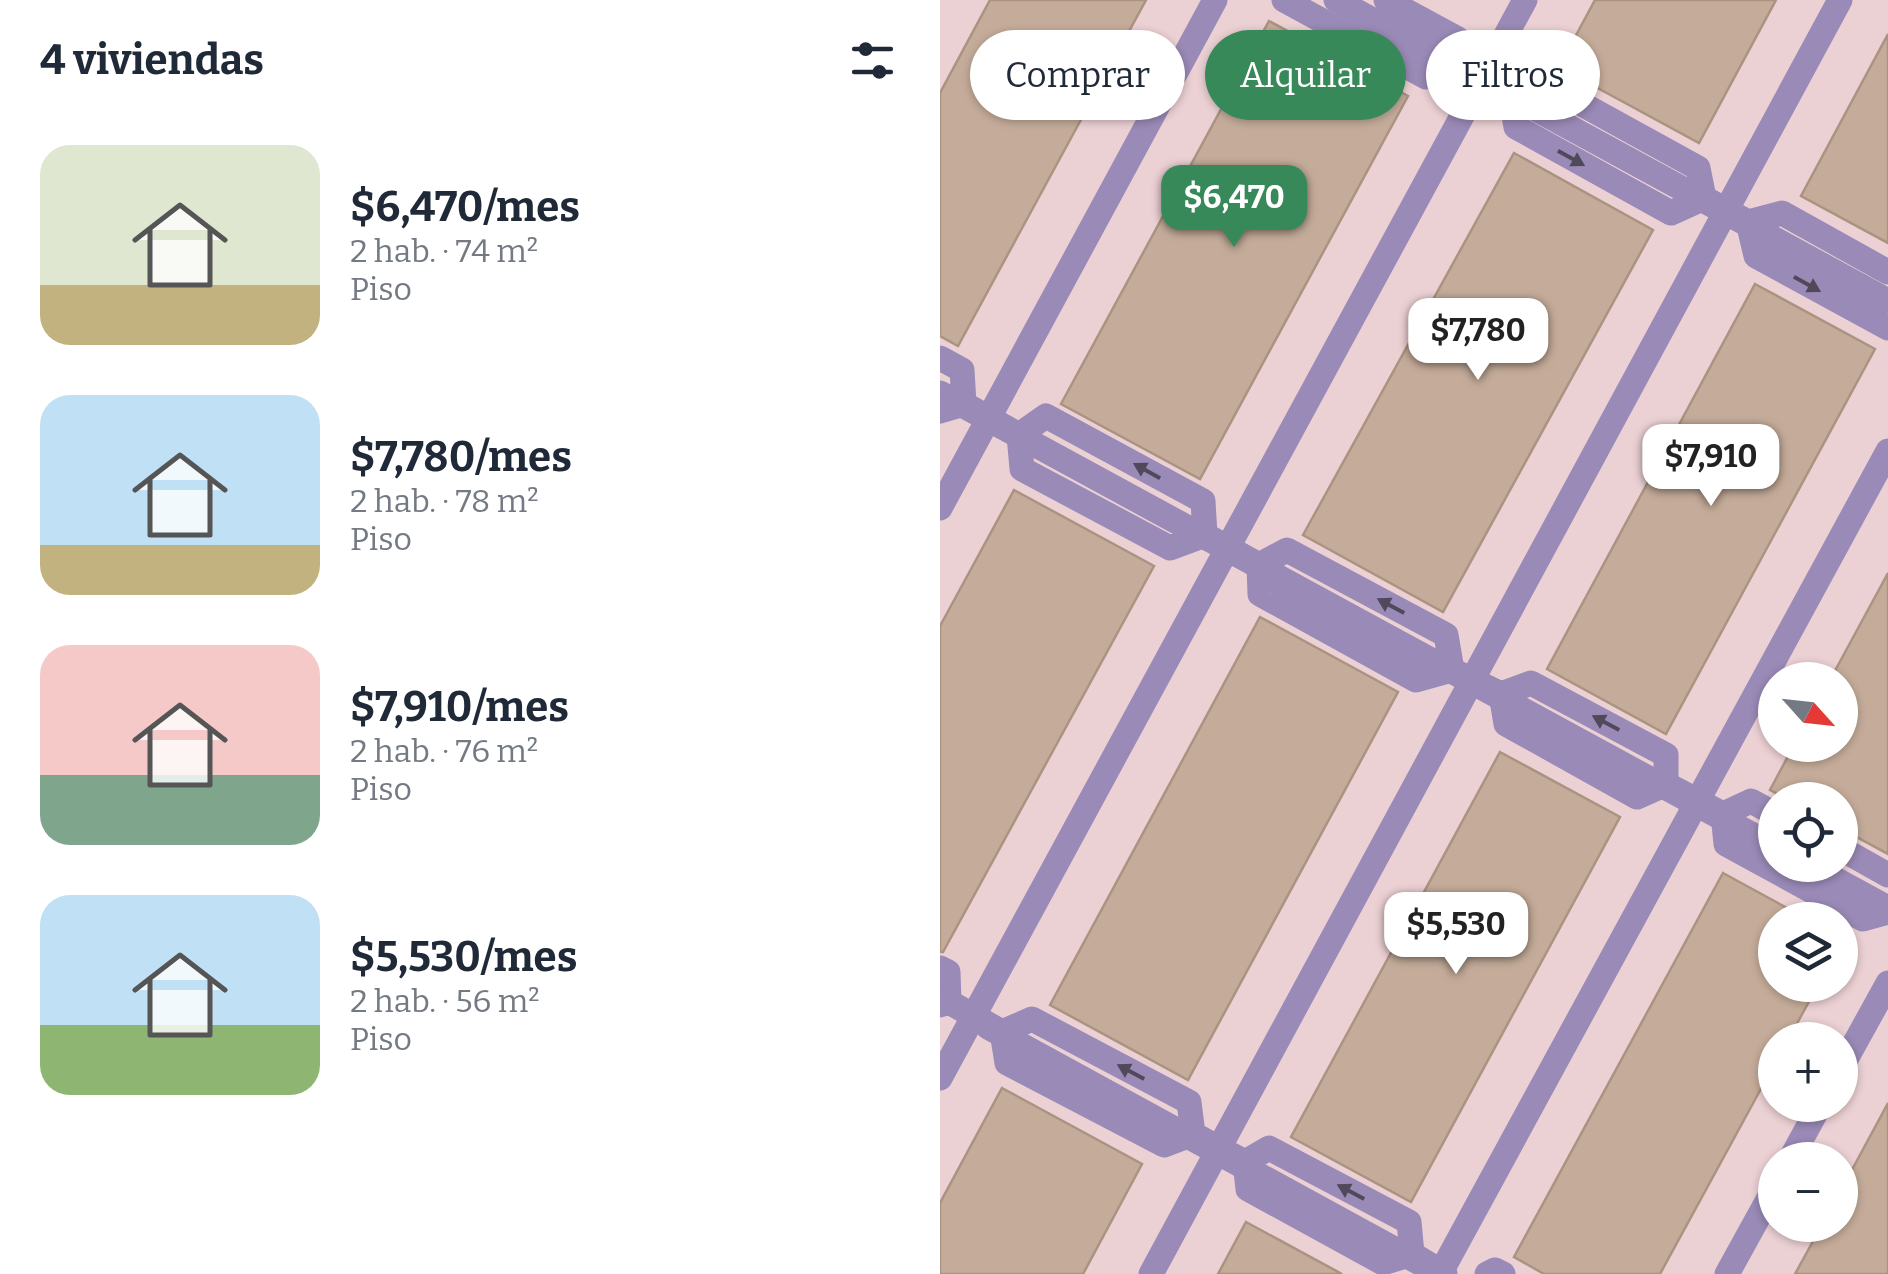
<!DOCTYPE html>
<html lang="es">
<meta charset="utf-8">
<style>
body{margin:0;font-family:Bitter,serif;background:#f6f6f7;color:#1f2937;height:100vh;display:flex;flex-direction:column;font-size:38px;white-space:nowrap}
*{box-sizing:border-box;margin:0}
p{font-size:32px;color:#747a83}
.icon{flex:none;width:55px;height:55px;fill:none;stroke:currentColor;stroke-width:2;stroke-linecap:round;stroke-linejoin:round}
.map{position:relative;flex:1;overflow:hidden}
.side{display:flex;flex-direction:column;background:#fff;width:940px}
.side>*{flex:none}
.hud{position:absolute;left:30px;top:30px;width:768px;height:90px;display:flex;gap:20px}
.needle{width:65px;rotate:117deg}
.tools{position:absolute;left:818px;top:662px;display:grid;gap:20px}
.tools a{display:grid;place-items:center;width:100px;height:100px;border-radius:50%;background:#fff;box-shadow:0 2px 8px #0004;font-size:50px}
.price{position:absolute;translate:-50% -85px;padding:0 22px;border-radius:20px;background:#fff;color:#222;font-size:32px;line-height:65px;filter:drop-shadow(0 2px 5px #0008)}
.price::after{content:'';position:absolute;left:50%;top:60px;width:30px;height:22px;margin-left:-15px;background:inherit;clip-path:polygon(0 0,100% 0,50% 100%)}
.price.current{background:#37895a;color:#fff}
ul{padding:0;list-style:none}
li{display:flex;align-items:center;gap:30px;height:250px;padding:0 40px}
li span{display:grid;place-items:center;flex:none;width:280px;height:200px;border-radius:30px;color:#555}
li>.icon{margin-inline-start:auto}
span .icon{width:120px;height:120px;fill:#fffc;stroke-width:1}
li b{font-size:42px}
h2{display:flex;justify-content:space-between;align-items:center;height:120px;padding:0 40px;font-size:42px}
.tag{padding:0 35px;border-radius:45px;background:#fff;box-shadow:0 2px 8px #0004;font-size:35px;line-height:90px}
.tag.current{background:#37895a;color:#fff}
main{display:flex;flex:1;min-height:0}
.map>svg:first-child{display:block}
.commercial{fill:#ecd1d4;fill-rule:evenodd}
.building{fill:#c5ac9a;stroke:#ab9381;stroke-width:2.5}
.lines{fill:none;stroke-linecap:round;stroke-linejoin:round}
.minor{stroke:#9a8ab7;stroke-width:25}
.minor-bridge{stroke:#9a8ab7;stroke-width:25}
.oneway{fill:#50495b}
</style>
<main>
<section class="side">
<h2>4 viviendas<svg class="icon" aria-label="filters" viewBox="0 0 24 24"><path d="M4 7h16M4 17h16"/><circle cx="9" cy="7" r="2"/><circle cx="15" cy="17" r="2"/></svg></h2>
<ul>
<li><span style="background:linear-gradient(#dfe7d0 70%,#c2b280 0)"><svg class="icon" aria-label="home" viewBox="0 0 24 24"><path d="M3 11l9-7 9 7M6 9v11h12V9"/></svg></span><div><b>$6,470/mes</b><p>2 hab. · 74 m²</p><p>Piso</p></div></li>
<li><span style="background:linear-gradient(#bfe0f5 75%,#c2b280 0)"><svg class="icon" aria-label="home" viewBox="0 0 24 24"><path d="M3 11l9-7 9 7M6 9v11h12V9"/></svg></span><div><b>$7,780/mes</b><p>2 hab. · 78 m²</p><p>Piso</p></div></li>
<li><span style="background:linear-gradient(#f6c9c9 65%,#7fa58c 0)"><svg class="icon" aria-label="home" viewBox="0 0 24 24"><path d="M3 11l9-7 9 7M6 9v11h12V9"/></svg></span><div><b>$7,910/mes</b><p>2 hab. · 76 m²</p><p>Piso</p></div></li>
<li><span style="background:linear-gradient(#bfe0f5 65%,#8fb573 0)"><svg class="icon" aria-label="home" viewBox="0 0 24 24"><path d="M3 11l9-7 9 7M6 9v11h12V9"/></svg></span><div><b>$5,530/mes</b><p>2 hab. · 56 m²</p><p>Piso</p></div></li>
</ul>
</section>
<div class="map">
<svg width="948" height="1274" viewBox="0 0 948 1274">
<rect width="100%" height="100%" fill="#e7ddf8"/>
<!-- commercial -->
<path class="commercial" d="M 0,0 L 948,0 L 948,1274 L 0,1274 ZM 835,680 L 900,680 L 900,745 L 835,745 ZM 835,800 L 900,800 L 900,865 L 835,865 ZM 835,920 L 900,920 L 900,985 L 835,985 ZM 835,1040 L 900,1040 L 900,1105 L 835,1105 ZM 835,1160 L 900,1160 L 900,1225 L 835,1225 Z"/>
<!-- building -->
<g class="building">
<path d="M 50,0 L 206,0 L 18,346 L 0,336 L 0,93 Z"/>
<path d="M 655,0 L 836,0 L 759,143 L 619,67 Z"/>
<path d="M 329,21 L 468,96 L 260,479 L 121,404 Z"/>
<path d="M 948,34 L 948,243 L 861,196 Z"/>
<path d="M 574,153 L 713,230 L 503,612 L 363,535 Z"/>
<path d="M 815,284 L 935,349 L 726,734 L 607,669 Z"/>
<path d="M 74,490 L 214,566 L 3,952 L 0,952 L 0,626 Z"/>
<path d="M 948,573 L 948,854 L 900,828 L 900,800 L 849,800 L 830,790 L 854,745 L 900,745 L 900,680 L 890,680 Z"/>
<path d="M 320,617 L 458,692 L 248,1080 L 110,1005 Z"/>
<path d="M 560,752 L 680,817 L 471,1202 L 351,1137 Z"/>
<path d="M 783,873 L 869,920 L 835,920 L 835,985 L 878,985 L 848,1040 L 835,1040 L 835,1063 L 720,1274 L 604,1274 L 574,1257 Z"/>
<path d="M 62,1088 L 202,1164 L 143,1274 L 0,1274 L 0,1203 Z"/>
<path d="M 948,1103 L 948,1274 L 855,1274 L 882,1225 L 900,1225 L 900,1192 Z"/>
<path d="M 306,1222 L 402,1274 L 278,1274 Z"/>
</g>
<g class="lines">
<!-- minor -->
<g class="minor">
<path d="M 396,0 L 948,301"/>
<path d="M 446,0 L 518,39 L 519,65"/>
<path d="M 570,93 L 600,81 L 758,168 L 764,198"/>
<path d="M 808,222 L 842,213 L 948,272"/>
<path d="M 0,358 L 22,370 L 24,404"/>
<path d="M 0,393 L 835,847"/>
<path d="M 79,435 L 106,416 L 263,501 L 265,535"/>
<path d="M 0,508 L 275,0"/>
<path d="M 319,565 L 347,550 L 506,635 L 512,670"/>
<path d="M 561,694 L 591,683 L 726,755 L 726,784"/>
<path d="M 783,814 L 811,801 L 835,814"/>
<path d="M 900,848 L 948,875"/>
<path d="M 869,865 L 948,908"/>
<path d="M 0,968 L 8,972 L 9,1002"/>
<path d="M 48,1027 L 500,1274 L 948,451"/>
<path d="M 62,1032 L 92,1019 L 249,1102 L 253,1134"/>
<path d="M 900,1070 L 948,983"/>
<path d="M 0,1078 L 585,0"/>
<path d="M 850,1160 L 880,1105"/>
<path d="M 305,1162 L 329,1148 L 469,1222 L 472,1254"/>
<path d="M 211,1274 L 900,0"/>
<path d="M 547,1274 L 555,1270 L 563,1274"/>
<path d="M 787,1274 L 835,1187"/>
</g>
<!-- minor-bridge -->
<g class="minor-bridge">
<path d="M 344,0 L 486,77 L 519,65 L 570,93 L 576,127 L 731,213 L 764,198 L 808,222 L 816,256 L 948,328"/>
<path d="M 0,411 L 24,404 L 79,435 L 82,469 L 230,548 L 265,535 L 319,565 L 320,594 L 476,680 L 512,670 L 561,694 L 566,724 L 697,797 L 726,784 L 783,814 L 786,844 L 923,919 L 948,912"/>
<path d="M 0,1005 L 9,1002 L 62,1032 L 67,1063 L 224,1145 L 253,1134 L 305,1162 L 308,1189 L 443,1263 L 472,1254 L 505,1274"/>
</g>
</g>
<!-- one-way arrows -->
<defs><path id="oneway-solid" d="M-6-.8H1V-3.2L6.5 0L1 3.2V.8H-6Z" transform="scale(2.5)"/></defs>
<g class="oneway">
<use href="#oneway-solid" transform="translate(631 158) rotate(29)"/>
<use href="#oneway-solid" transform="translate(867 284) rotate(29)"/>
<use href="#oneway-solid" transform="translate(207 471) rotate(-151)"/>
<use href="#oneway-solid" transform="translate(451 606) rotate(-152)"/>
<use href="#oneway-solid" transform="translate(666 723) rotate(-152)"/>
<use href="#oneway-solid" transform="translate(191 1072) rotate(-152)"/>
<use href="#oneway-solid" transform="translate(411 1192) rotate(-152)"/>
</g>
</svg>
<div class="tools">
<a><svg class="needle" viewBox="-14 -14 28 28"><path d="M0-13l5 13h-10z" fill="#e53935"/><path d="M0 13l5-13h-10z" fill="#747a83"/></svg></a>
<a><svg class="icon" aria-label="locate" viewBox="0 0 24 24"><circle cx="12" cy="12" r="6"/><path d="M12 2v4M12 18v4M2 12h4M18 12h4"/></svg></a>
<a><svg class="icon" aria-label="layers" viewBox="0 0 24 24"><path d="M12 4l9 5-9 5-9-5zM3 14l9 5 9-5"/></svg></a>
<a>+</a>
<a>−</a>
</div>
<b class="price current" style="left:294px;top:250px">$6,470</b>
<b class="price" style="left:538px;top:383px">$7,780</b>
<b class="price" style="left:771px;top:509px">$7,910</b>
<b class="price" style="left:516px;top:977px">$5,530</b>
<div class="hud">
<a class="tag">Comprar</a>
<a class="tag current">Alquilar</a>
<a class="tag">Filtros</a>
</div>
</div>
</main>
